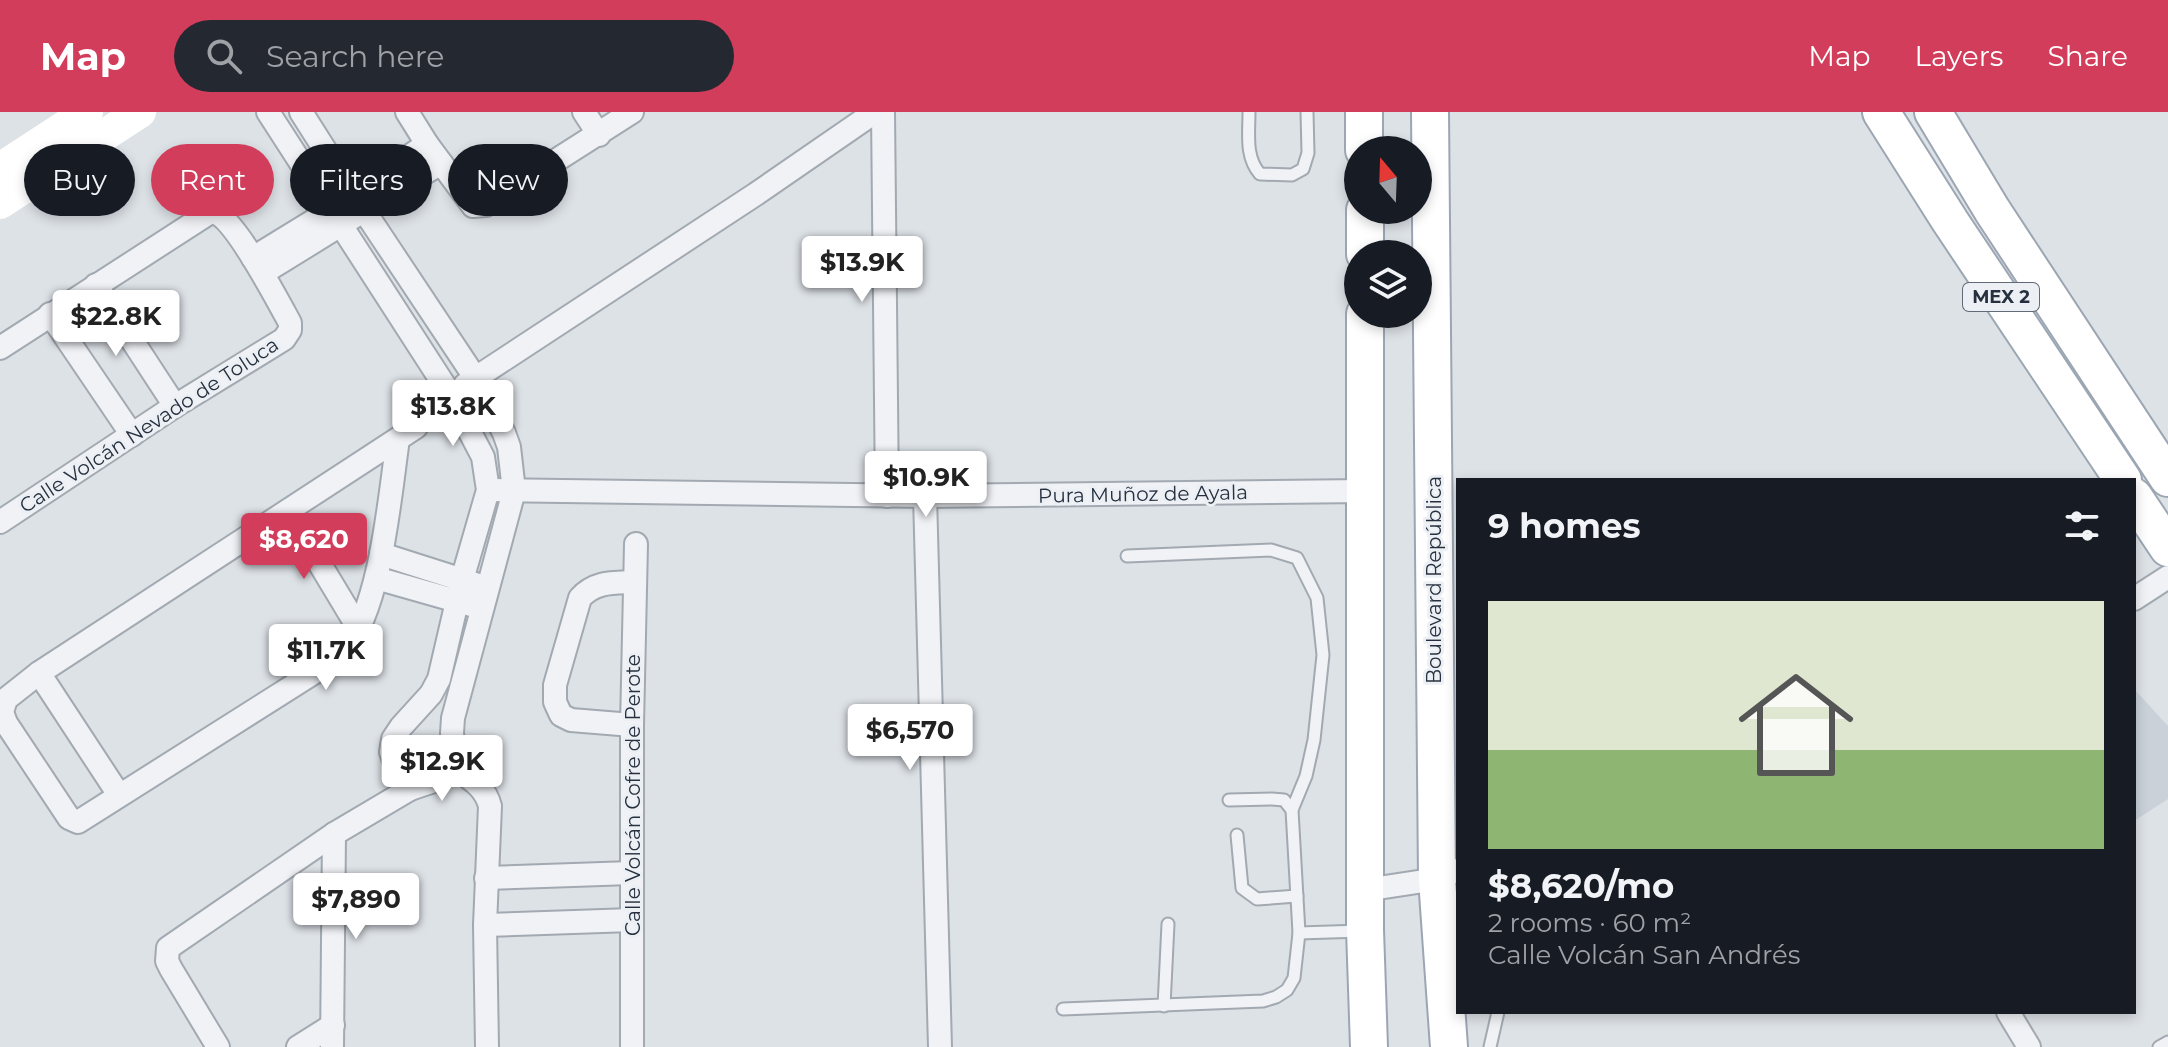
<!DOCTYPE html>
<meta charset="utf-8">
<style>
body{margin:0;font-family:Montserrat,sans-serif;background:#242831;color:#f1f3f6;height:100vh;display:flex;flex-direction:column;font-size:30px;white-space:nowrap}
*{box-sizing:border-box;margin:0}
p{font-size:26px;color:#9ea1a6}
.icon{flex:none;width:44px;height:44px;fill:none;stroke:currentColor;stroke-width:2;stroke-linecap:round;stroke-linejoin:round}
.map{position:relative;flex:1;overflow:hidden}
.details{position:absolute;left:1456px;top:366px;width:680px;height:536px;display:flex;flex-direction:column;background:#171b24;border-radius:0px;box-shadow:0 4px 12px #0003}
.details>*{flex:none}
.hud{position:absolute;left:24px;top:32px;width:760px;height:72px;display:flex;gap:16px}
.needle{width:52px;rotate:341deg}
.fabs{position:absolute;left:1344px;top:24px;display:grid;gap:16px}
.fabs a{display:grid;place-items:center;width:88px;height:88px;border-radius:50%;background:#171b24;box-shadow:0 4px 12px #0003;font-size:40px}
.price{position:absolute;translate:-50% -68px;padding:0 18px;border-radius:8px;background:#fff;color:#222;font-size:26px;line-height:52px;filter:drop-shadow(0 2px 4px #0008)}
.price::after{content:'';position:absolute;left:50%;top:48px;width:24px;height:18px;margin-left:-12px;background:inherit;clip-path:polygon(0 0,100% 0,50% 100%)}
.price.active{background:#d23d5b;color:#fff}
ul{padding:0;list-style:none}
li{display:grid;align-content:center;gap:16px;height:424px;padding:0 32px}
li span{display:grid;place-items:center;height:248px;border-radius:0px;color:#555}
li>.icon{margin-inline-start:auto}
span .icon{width:144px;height:144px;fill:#fffc;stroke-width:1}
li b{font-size:34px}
h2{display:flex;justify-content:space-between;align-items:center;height:96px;padding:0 32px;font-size:34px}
.tag{padding:0 28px;border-radius:36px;background:#171b24;box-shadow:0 4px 12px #0003;font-size:28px;line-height:72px}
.tag.active{background:#d23d5b;color:#fff}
header{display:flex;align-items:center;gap:48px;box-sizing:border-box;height:112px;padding:0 40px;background:#d23d5b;color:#fff}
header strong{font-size:38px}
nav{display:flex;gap:44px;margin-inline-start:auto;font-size:28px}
.search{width:560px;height:72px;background:#242831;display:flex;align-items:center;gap:20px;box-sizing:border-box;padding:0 28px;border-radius:44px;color:#9ea1a6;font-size:30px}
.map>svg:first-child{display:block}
.built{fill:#cbd1d9}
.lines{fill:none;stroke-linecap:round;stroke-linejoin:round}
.lane-casing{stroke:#a2a9b1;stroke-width:15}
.street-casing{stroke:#a2a9b1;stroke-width:26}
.primary-casing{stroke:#9ca6b3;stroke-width:40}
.lane{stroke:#f0f2f6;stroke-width:11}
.street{stroke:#f0f2f6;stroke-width:22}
.secondary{stroke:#fff;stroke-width:32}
.primary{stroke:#fff;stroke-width:36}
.labels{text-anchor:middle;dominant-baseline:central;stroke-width:6;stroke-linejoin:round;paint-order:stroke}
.shield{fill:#ecf0f5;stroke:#616a75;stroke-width:2}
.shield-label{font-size:18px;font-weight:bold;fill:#26303e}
.street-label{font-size:20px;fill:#26303e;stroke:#ecf0f5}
</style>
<header>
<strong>Map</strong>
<div class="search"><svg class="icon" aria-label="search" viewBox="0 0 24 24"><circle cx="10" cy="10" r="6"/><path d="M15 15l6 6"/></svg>Search here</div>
<nav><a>Map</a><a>Layers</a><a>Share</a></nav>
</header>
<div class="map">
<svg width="2168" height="935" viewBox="0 0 2168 935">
<rect width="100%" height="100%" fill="#dde2e7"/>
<!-- built -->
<path class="built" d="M 2134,577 L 2168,614 L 2168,687 L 2134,709 Z"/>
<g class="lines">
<!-- lane casing -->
<g class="lane-casing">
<g id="lane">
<path d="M 1249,0 C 1249,22 1245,45 1260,62 L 1292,63 L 1303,57 L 1308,41 L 1307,0"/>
<path d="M 1229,688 L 1272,687 L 1284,688 L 1292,698"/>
<path d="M 1237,723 L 1242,776 L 1257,787 L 1297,784"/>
<path d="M 1299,821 L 1362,819"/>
<path d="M 1164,894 L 1168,812"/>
<path d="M 1063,897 L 1263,889 L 1276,885 L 1287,878 L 1294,866 L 1299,821 L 1292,698 L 1306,664 L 1314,628 L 1323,543 L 1317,486 L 1297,446 L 1271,438 L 1127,444"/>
<path d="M 1490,935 L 1498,900"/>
<path d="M 2159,935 L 2168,930"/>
</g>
</g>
<!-- street casing -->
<g class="street-casing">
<g id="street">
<path d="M 268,0 L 450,282 L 483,345 L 488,378 L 462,468 L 439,567 L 431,582 L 401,615 L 393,627 L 391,640 L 395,652 L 410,677"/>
<path d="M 301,0 L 353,82 L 476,267 L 504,321 L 509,335 L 514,379 L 453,606 L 452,621 L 456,657"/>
<path d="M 407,0 L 427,32 L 473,94 L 486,93 L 632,0"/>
<path d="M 584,0 L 599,23"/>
<path d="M 883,0 L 887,384"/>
<path d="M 253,146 L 331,98 L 427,32"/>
<path d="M 263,161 L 441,51"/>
<path d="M 96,173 L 175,294"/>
<path d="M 50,202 L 132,323"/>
<path d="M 0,236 L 209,101 L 214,100 C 235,107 278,189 290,211 L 290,218 L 284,227 L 175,294 L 0,410"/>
<path d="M 465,273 L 756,82 L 875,0"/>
<path d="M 398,327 C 390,382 381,496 345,537 C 340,543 332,548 326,553 L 78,710 L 69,706 L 6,611 L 2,600 L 6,587 L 39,561 L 416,315"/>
<path d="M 488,378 L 925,384 L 1366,379"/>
<path d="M 925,384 L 940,935"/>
<path d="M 288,399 L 359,517"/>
<path d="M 381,442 L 475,472"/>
<path d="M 376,466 L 471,493"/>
<path d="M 2134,487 L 2168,465"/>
<path d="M 39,561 L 119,683"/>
<path d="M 632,613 L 571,608 L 561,603 L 555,590 L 555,573 L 580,486 C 595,469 613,471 635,470"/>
<path d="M 456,657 C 472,668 485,675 490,694 L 485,813 L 487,935"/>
<path d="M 486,766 L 631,761"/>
<path d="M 1365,778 L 1437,767 L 1458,758"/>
<path d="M 485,813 L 632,808"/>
<path d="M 2008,900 L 2029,935"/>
<path d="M 218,935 L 171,857 L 167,849 L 168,836 L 334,722 L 410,677 L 437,668 L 456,657"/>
<path d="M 298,935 L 333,913"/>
<path d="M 332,935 L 334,722"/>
<path d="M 632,935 L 632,613 L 636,432"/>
</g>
</g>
<!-- primary casing -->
<g class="primary-casing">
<g id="primary">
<path d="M 1364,0 L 1364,38"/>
<path d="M 1430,0 L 1437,767 L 1449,935"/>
<path d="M 1881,0 L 1950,109 L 2123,368"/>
<path d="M 1933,0 L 1992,98 L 2168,366"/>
<path d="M 1365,98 L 1365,142"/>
<path d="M 1365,202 L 1365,818 L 1369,935"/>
<path d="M 2134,385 L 2168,436"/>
</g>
</g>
<!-- lane -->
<use href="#lane" class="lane"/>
<!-- street -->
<use href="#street" class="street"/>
<!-- secondary -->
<g class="secondary">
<path d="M 0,57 L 87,0"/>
<path d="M 0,91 L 140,0"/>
</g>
<!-- primary -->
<use href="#primary" class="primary"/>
</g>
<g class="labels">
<!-- shield labels -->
<rect class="shield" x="1963" y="171" width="76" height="28" rx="6"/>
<g class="shield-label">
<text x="2001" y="185">MEX 2</text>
</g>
<!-- street labels -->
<g class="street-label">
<text transform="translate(149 313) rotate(-33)">Calle Volcán Nevado de Toluca</text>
<text transform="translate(1143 382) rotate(-1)">Pura Muñoz de Ayala</text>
<text transform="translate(1434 468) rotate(-90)">Boulevard República</text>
<text transform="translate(633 683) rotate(-90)">Calle Volcán Cofre de Perote</text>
</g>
</g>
</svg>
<div class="fabs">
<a><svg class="needle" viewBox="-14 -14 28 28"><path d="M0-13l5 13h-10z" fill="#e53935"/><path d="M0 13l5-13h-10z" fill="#9ea1a6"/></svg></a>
<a><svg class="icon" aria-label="layers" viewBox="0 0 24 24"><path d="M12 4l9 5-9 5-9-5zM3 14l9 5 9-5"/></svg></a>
</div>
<b class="price" style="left:862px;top:192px">$13.9K</b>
<b class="price" style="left:116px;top:246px">$22.8K</b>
<b class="price" style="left:453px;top:336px">$13.8K</b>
<b class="price" style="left:926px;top:407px">$10.9K</b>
<b class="price active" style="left:304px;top:469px">$8,620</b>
<b class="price" style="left:326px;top:580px">$11.7K</b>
<b class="price" style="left:910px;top:660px">$6,570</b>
<b class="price" style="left:442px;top:691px">$12.9K</b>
<b class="price" style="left:356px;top:829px">$7,890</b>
<div class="hud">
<a class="tag">Buy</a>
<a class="tag active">Rent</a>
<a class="tag">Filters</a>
<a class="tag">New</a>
</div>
<section class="details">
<h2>9 homes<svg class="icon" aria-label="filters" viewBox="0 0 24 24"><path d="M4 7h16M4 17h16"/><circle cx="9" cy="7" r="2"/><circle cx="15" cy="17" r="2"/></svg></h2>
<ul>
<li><span style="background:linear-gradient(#dfe7d0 60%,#8fb573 0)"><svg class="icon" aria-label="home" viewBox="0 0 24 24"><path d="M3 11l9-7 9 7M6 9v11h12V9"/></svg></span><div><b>$8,620/mo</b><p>2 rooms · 60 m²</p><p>Calle Volcán San Andrés</p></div></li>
</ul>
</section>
</div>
